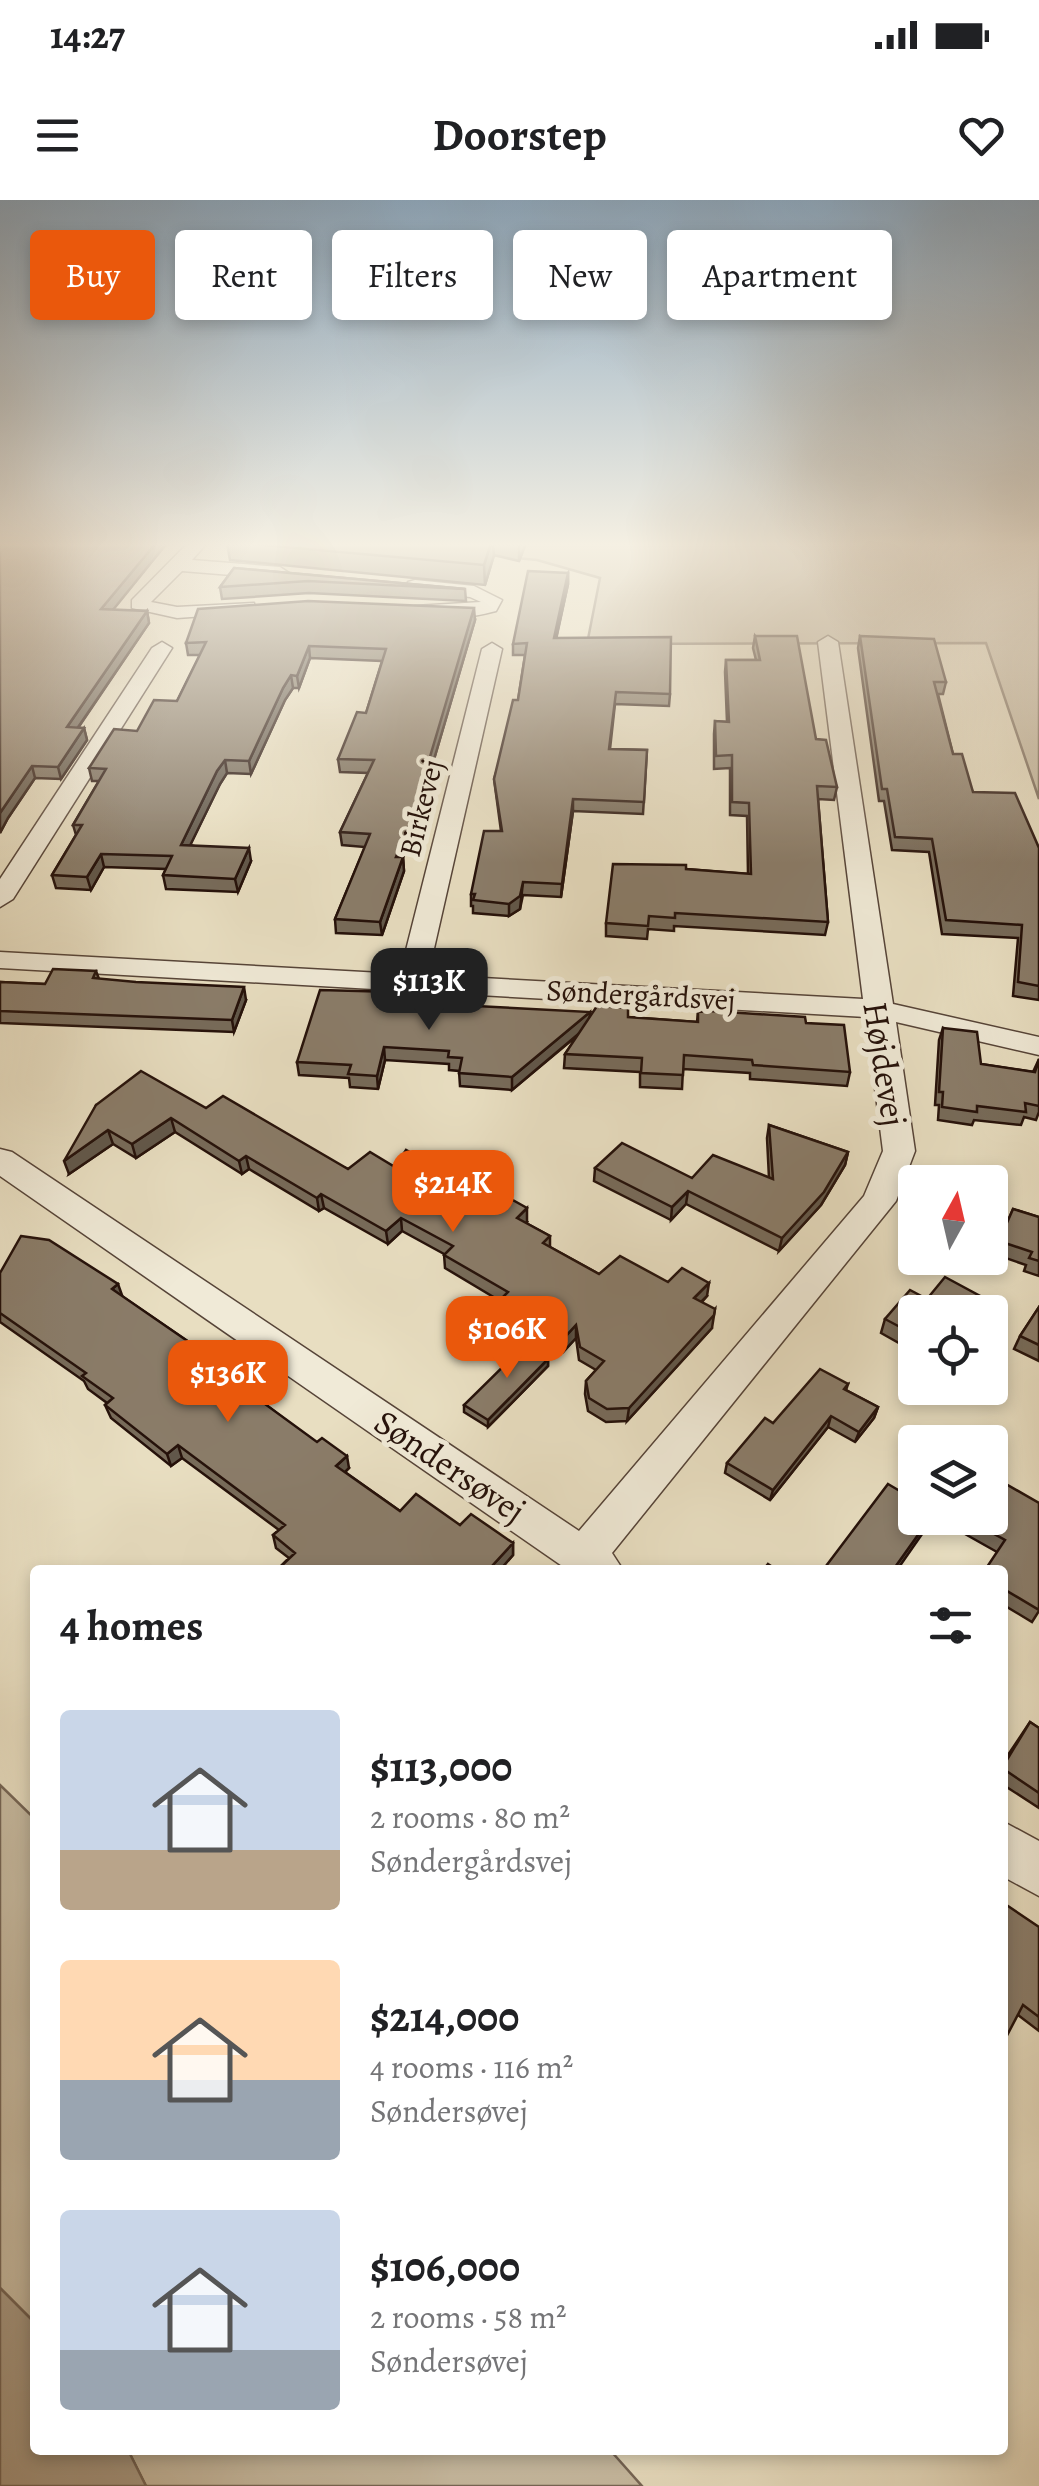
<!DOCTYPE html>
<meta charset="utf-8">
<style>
body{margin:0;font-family:Alegreya,serif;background:#f2f2f2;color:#202124;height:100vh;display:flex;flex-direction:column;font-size:38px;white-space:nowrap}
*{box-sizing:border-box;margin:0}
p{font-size:32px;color:#757577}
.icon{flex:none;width:55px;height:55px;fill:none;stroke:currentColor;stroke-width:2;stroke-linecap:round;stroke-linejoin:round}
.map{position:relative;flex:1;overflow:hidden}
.details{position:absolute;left:30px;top:1365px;width:978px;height:890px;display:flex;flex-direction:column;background:#fff;border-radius:10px;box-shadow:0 5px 15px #0003}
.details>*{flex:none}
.guide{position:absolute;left:30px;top:30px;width:980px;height:90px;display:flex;gap:20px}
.needle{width:65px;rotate:8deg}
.controls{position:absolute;left:898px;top:965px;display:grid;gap:20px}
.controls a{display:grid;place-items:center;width:110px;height:110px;border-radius:10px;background:#fff;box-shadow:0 5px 15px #0003;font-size:50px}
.price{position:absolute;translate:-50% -85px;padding:0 22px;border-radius:20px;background:#ea580c;color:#fff;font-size:32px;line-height:65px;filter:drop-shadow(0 2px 5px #0008)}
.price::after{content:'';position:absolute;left:50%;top:60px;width:30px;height:22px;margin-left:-15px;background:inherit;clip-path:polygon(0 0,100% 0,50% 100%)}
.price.selected{background:#222;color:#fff}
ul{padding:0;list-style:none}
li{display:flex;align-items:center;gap:30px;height:250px;padding:0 30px}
li span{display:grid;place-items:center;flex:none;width:280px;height:200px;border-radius:10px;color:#555}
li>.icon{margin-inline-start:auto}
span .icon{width:120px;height:120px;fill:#fffc;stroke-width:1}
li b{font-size:42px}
h2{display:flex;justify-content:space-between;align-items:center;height:120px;padding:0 30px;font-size:42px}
.chip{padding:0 35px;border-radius:10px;background:#fff;box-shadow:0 5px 15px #0003;font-size:35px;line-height:90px}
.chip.selected{background:#ea580c;color:#fff}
.status{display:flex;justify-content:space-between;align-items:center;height:70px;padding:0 50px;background:#fff;direction:ltr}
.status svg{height:28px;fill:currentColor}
header{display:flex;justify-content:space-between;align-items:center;height:130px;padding:0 30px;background:#fff;font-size:45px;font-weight:600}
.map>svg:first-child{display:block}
.green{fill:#c7bba2;stroke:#766656;stroke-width:2.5}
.water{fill:#a69883;stroke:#726253;stroke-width:2.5}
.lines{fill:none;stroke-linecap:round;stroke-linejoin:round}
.street-casing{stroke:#564438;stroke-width:3}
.street{fill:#f0ead7;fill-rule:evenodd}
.wall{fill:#776b5a;stroke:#25110a;stroke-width:2.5}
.shaded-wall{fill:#61574a;stroke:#25110a;stroke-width:2.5}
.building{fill:#8a7c69;stroke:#25110a;stroke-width:2.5}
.labels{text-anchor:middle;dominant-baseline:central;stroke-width:10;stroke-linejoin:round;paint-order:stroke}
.far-street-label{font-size:30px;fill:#25110a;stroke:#f0ead7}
.street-label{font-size:35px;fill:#25110a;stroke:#f0ead7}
</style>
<div class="status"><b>14:27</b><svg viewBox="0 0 49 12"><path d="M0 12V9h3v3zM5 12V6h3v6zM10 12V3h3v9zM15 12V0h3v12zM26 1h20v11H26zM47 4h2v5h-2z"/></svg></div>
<header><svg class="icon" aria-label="menu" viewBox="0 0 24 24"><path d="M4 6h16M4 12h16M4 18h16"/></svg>Doorstep<svg class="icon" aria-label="heart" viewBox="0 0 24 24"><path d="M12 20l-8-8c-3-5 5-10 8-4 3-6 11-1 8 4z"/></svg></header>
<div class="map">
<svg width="1039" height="2286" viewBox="0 0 1039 2286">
<rect width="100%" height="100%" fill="#e8dec1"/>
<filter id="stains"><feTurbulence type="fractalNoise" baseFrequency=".002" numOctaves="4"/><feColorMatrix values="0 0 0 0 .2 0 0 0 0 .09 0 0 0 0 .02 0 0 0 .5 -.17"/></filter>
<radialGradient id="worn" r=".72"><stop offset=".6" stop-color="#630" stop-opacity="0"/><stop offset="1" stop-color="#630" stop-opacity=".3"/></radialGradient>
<!-- green -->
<g class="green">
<path d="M 364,343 L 1039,343 L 1039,599 L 986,443 L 587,444 L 600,378 L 537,360 Z"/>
<path d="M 0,1585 L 35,1619 L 35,2123 L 0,2088 Z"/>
<path d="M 128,2250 L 610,2250 L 642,2286 L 146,2286 Z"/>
</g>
<!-- water -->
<path class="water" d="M 0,2088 L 35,2123 L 35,2250 L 128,2250 L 146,2286 L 0,2286 Z"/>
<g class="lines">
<!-- street casing -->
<g class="street-casing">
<g id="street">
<path d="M 188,343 L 207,343 L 192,360 L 280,367 L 289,373 L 280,379 L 182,371 L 151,402 L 177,407 L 254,403 L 254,411 L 247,413 L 177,418 L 132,408 L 132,400 Z"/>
<path d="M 415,380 L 474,386 L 502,400 L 496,411 C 473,417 431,425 412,410 L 415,406 L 481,402 L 470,397 L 408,390 L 408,382 Z"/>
<path d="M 828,436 L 838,442 L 893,804 L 1039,837 L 1039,855 L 896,822 L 915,951 L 896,1001 L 612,1353 L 623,1370 L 568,1370 L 0,976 L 0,949 L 12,952 L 579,1331 L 864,996 L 883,951 L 866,817 L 0,768 L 0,752 L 400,774 L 482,449 L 492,443 L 502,449 L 428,775 L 863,799 L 818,442 Z"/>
<path d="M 162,442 L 172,448 L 13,699 L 0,707 L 0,679 L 152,448 Z"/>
<path d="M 1002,1621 L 1039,1641 L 1039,1696 L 1002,1676 Z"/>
</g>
</g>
<!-- street -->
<use href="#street" class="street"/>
</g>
<!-- wall -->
<g class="wall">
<path d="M 0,343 L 167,343 L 112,410 L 147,411 L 149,423 L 78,528 L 84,528 L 87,540 L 61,579 L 35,578 L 8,618 L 0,633 Z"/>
<path d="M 227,343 L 526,343 L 519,361 L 494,355 L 485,385 L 230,360 Z"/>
<path d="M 234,368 L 465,389 L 466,401 L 309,393 L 222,399 L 220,387 Z"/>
<path d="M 568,373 L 568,384 L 556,438 L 670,494 L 669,506 L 615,504 L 610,549 L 647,550 L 643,614 L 573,611 L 561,697 L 523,695 L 520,709 L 509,716 L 473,713 L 473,706 L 471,706 L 471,694 L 501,631 L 494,579 L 518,500 L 525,455 L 513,455 L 513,444 Z"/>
<path d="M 475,420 L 412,634 L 403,657 L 404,671 L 382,735 L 336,733 L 335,719 L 365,647 L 342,645 L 340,632 L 368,573 L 340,572 L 338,559 L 366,513 L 382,461 L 310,458 L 299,488 L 293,488 L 285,500 L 251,574 L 227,573 L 220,584 L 190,645 L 251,661 L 238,692 L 166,689 L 163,675 L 166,669 L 104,667 L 91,690 L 56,688 L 52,675 L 76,635 L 73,625 L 99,581 L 92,581 L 89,568 L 177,501 L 200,455 L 188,455 L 186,443 Z"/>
<path d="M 755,436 L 816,539 L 837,587 L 834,600 L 818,599 L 828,722 L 825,735 L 674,726 L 674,731 L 648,729 L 647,739 L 606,736 L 606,723 L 686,669 L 748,674 L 747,616 L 730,615 L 730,568 L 714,569 L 714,534 L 715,521 L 727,522 L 725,472 L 726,460 L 756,460 L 753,448 Z"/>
<path d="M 860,436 L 946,482 L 943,494 L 938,494 L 953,554 L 973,592 L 1039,648 L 1039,800 L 1013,796 L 1018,738 L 942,734 L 929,652 L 892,650 L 884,601 L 879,601 L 858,448 Z"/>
<path d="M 96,771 L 99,779 L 246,800 L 234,832 L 0,823 L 0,782 L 45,784 Z"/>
<path d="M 396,806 L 590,818 L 628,817 L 697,822 L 698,812 L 806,823 L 850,872 L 847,886 L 750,879 L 750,873 L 683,869 L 682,889 L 640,887 L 640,872 L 564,868 L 565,854 L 578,835 L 512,890 L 460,886 L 459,871 L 449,870 L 449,864 L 385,860 L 378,889 L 350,887 L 349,878 L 299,875 L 297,862 Z"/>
<path d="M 943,828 L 981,864 L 1033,872 L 1039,859 L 1039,912 L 1036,920 L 1024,917 L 1021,925 L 974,920 L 972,925 L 938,920 L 939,905 L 935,905 L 939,840 Z"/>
<path d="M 96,905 L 206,908 L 348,969 L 395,967 L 527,1022 L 526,1023 L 550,1036 L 550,1047 L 599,1074 L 668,1082 L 707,1096 L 702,1102 L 712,1128 L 627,1221 L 606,1222 L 588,1211 L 585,1194 L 586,1181 L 596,1170 L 579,1160 L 576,1138 L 564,1151 L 500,1113 L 500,1101 L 445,1068 L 444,1054 L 402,1031 L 388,1044 L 324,1008 L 319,1011 L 249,969 L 242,974 L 175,932 L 136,958 L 113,944 L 69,974 Z"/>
<path d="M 769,925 L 848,952 L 845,965 L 821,1005 L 779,1051 L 686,1004 L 671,1020 L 594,981 L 595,968 L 692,978 L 769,978 L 767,938 Z"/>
<path d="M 1013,1009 L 1039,1017 L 1039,1076 L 1024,1071 L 1026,1065 L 994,1054 Z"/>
<path d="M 0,1073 L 123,1097 L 202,1151 L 248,1177 L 252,1190 L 249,1192 L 349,1268 L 345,1272 L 400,1311 L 460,1325 L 513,1343 L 513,1355 L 500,1370 L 277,1370 L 289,1358 L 276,1348 L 273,1335 L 279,1330 L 182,1258 L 171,1266 L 111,1218 L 105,1205 L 107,1203 L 88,1189 L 84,1181 L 0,1122 Z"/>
<path d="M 927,1099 L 993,1103 L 989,1112 L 915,1112 L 915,1152 L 881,1133 L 885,1119 Z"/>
<path d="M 1039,1107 L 1039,1161 L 1014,1149 L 1020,1136 Z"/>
<path d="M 548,1159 L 548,1166 L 488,1227 L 464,1212 L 464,1205 Z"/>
<path d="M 848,1184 L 846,1190 L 878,1207 L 874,1218 L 855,1242 L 828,1227 L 770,1300 L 725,1273 L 727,1263 L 773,1223 Z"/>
<path d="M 1039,1303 L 1039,1411 L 1032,1422 L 1002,1404 L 1002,1370 L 997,1352 L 958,1330 L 964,1318 Z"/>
<path d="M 1030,1522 L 1039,1528 L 1039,1608 L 1002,1584 L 1002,1564 Z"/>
<path d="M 1039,1727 L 1039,1831 L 1018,1815 Z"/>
</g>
<!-- shaded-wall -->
<g class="shaded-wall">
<path d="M 156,343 L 167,343 L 104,421 L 101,409 Z"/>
<path d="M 491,343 L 493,343 L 494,355 L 485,385 L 484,365 Z"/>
<path d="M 519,343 L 526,343 L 519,361 Z"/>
<path d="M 568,373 L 568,384 L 554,449 L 554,438 Z"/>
<path d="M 474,408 L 475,420 L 412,634 L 398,670 L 396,657 Z"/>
<path d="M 147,411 L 149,423 L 70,539 L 67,527 Z"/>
<path d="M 309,446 L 310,458 L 299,488 L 297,476 Z"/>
<path d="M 291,475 L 293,488 L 285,500 L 251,574 L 249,561 L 283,488 Z"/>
<path d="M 84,528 L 87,540 L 61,579 L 58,567 Z"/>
<path d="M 225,560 L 227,573 L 220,584 L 184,658 L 181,645 L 217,571 Z"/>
<path d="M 32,566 L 35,578 L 8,618 L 0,633 L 0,613 Z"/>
<path d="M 573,599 L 573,611 L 561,697 L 562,684 Z"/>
<path d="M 249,648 L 251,661 L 238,692 L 235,679 Z"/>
<path d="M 101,654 L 104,667 L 91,690 L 87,677 Z"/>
<path d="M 403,657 L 404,671 L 382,735 L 380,722 Z"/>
<path d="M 523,682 L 520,709 L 509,716 L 509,704 Z"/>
<path d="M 244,787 L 246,800 L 234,832 L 232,820 Z"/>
<path d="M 590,812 L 589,825 L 512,890 L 512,877 Z"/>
<path d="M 384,847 L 385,860 L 378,889 L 377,876 Z"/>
<path d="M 171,918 L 175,932 L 136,958 L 132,944 Z"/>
<path d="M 108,930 L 113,944 L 69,974 L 64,961 Z"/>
<path d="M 848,952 L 845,965 L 821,1005 L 779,1051 L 782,1038 Z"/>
<path d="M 246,956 L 249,969 L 242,974 L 239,961 Z"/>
<path d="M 688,991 L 686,1004 L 671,1020 L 672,1007 Z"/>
<path d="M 321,994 L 324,1008 L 319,1011 L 317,998 Z"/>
<path d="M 527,1008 L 527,1022 L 517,1031 L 517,1018 Z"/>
<path d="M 401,1018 L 402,1031 L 388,1044 L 386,1031 Z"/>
<path d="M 709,1083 L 707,1096 L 692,1111 L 694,1098 Z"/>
<path d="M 118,1084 L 123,1098 L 112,1089 Z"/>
<path d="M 715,1109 L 712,1128 L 627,1221 L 629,1208 Z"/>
<path d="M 576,1125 L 576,1138 L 564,1151 L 564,1138 Z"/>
<path d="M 548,1159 L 548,1166 L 488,1227 L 488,1220 Z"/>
<path d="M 248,1177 L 252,1190 L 242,1198 L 239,1185 Z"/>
<path d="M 878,1207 L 874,1218 L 855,1242 L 859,1232 Z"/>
<path d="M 831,1216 L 828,1227 L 770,1300 L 773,1290 Z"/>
<path d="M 178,1245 L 182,1258 L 171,1266 L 167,1254 Z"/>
<path d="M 347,1256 L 349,1268 L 339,1278 L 336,1266 Z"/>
<path d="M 930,1318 L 932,1318 L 929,1324 L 897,1370 L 893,1370 Z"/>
<path d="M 513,1343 L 513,1355 L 500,1370 L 492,1370 L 492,1366 Z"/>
</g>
<!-- building -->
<g class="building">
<path d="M 0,343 L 156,343 L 101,409 L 147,411 L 67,527 L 84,528 L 58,567 L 32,566 L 0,613 Z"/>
<path d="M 241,343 L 491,343 L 484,365 Z"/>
<path d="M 234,368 L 465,389 L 308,381 L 220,387 Z"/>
<path d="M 528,371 L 568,373 L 554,438 L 671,437 L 670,494 L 616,492 L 609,549 L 647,550 L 644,602 L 573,599 L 562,684 L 523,682 L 520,696 L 509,704 L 473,700 L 475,694 L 471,694 L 484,631 L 502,631 L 494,579 L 513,500 L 518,500 L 527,443 L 513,444 Z"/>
<path d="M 308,401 L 474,408 L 411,621 L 396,657 L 403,657 L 380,722 L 335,719 L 370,634 L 340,632 L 374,560 L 338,559 L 357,512 L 366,513 L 386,449 L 309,446 L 297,476 L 291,475 L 283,488 L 249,561 L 225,560 L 217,571 L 181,645 L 249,648 L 235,679 L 163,675 L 172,656 L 101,654 L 87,677 L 52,675 L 82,625 L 73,625 L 106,569 L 89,568 L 114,529 L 137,531 L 154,500 L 177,501 L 206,442 L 186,443 L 198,409 Z"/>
<path d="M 755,436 L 797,436 L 816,539 L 826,540 L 837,587 L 817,586 L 828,722 L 675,713 L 675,718 L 649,716 L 648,726 L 606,723 L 613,664 L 686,665 L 686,669 L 751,674 L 749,603 L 732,602 L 732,555 L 716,556 L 715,521 L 729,522 L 726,460 L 760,460 Z"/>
<path d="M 860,436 L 934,439 L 946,482 L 934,482 L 953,554 L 962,554 L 973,592 L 1015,593 L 1039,648 L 1039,786 L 1018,782 L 1022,725 L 946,720 L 932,639 L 895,637 L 887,589 L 882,589 Z"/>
<path d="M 53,769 L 96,771 L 93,778 L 136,782 L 244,787 L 232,820 L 0,811 L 0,782 L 45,784 Z"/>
<path d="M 320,790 L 395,792 L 394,806 L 456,810 L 457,805 L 590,812 L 512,877 L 459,873 L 462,858 L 448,857 L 449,851 L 384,847 L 377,876 L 348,874 L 351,865 L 297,862 Z"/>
<path d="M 597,806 L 628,808 L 628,817 L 698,822 L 698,812 L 711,811 L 805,817 L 806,823 L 844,825 L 850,872 L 753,865 L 752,860 L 684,855 L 683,875 L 641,873 L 642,858 L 565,854 Z"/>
<path d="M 943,828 L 977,832 L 981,864 L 1035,872 L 1039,859 L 1039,906 L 1025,903 L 1026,912 L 977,906 L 977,912 L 942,907 L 943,892 L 939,892 Z"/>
<path d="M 141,871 L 206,908 L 223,896 L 348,969 L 370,952 L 395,967 L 406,950 L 479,991 L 484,984 L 527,1008 L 517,1018 L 550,1036 L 543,1043 L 599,1074 L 620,1056 L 668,1082 L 682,1068 L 709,1083 L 694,1098 L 715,1109 L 714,1115 L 629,1208 L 607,1209 L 589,1198 L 586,1181 L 604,1161 L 580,1147 L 576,1125 L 564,1138 L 500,1100 L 508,1092 L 444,1055 L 453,1046 L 401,1018 L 386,1031 L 321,994 L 317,998 L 246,956 L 239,961 L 171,918 L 132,944 L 108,930 L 64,961 L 96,905 Z"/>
<path d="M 769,925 L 848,952 L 824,992 L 782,1038 L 688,991 L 672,1007 L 595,968 L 622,943 L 692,978 L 713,955 L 773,979 Z"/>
<path d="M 1013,1009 L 1039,1017 L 1039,1061 L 1029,1058 L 1032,1052 L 999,1041 Z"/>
<path d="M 21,1036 L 49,1040 L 118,1084 L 112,1089 L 202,1151 L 207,1148 L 248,1177 L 239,1185 L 317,1242 L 322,1238 L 347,1256 L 336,1266 L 400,1311 L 416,1294 L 460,1325 L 471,1314 L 513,1343 L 492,1366 L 498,1370 L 277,1370 L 295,1353 L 273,1335 L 285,1325 L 178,1245 L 167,1254 L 105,1205 L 113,1198 L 82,1176 L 86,1173 L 0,1113 L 0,1073 Z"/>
<path d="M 945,1077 L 993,1103 L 986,1112 L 915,1112 L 915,1135 L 885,1119 L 910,1090 L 927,1099 Z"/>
<path d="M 1039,1107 L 1039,1145 L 1020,1136 Z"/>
<path d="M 530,1140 L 548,1159 L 488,1220 L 464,1205 Z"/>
<path d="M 820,1169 L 848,1184 L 844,1189 L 878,1207 L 859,1232 L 831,1216 L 773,1290 L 727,1263 L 765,1218 L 773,1223 Z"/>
<path d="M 992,1276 L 1039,1303 L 1039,1410 L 1002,1388 L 1002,1370 L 985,1370 L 1005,1340 L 965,1318 L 990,1318 L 990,1279 Z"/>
<path d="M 888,1284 L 915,1300 L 915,1318 L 930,1318 L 893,1370 L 823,1370 Z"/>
<path d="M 768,1364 L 777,1370 L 763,1370 Z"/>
<path d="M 1030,1522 L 1039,1528 L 1039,1593 L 1002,1568 Z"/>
<path d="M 1002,1702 L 1039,1727 L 1039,1817 L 1023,1805 L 1002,1845 Z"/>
</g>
<!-- sky -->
<linearGradient id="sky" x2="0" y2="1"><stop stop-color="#8da9c0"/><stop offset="0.52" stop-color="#f5f0e3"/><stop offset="1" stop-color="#f5f0e3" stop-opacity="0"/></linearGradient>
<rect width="1039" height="663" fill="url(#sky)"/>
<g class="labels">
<!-- far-street labels -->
<g class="far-street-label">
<text transform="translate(421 608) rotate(-76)">Birkevej</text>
<text transform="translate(641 795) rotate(3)">Søndergårdsvej</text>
</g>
<!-- street labels -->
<g class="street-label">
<text transform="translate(885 864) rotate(81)">Højdevej</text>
<text transform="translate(450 1266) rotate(34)">Søndersøvej</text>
</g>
</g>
<rect width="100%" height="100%" filter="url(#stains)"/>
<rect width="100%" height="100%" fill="url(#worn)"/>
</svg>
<div class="controls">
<a><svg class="needle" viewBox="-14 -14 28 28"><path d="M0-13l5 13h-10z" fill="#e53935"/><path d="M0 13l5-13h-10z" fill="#757577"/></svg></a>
<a><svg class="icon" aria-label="locate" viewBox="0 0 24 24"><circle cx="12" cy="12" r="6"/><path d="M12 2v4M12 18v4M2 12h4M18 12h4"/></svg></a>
<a><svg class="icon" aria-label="layers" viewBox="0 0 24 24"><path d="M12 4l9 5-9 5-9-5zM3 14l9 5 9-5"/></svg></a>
</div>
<b class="price selected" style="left:429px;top:833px">$113K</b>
<b class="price" style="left:453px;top:1035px">$214K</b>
<b class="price" style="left:507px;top:1181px">$106K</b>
<b class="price" style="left:228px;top:1225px">$136K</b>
<div class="guide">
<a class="chip selected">Buy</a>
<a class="chip">Rent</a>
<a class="chip">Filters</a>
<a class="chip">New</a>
<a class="chip">Apartment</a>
</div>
<section class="details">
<h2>4 homes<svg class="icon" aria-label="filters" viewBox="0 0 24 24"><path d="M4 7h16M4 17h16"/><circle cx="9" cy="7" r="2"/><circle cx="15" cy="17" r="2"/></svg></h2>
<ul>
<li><span style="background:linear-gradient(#c9d6e8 70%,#b9a48a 0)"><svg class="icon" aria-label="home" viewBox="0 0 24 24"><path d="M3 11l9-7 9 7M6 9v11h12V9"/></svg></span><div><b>$113,000</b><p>2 rooms · 80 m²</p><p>Søndergårdsvej</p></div></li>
<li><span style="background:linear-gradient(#ffd9b3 60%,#9aa5b1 0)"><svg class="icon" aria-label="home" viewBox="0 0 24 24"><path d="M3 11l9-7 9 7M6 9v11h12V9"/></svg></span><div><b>$214,000</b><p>4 rooms · 116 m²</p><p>Søndersøvej</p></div></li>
<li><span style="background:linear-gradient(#c9d6e8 70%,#9aa5b1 0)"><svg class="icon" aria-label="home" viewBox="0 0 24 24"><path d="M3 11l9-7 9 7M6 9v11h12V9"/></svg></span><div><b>$106,000</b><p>2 rooms · 58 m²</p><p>Søndersøvej</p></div></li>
</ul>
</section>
</div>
